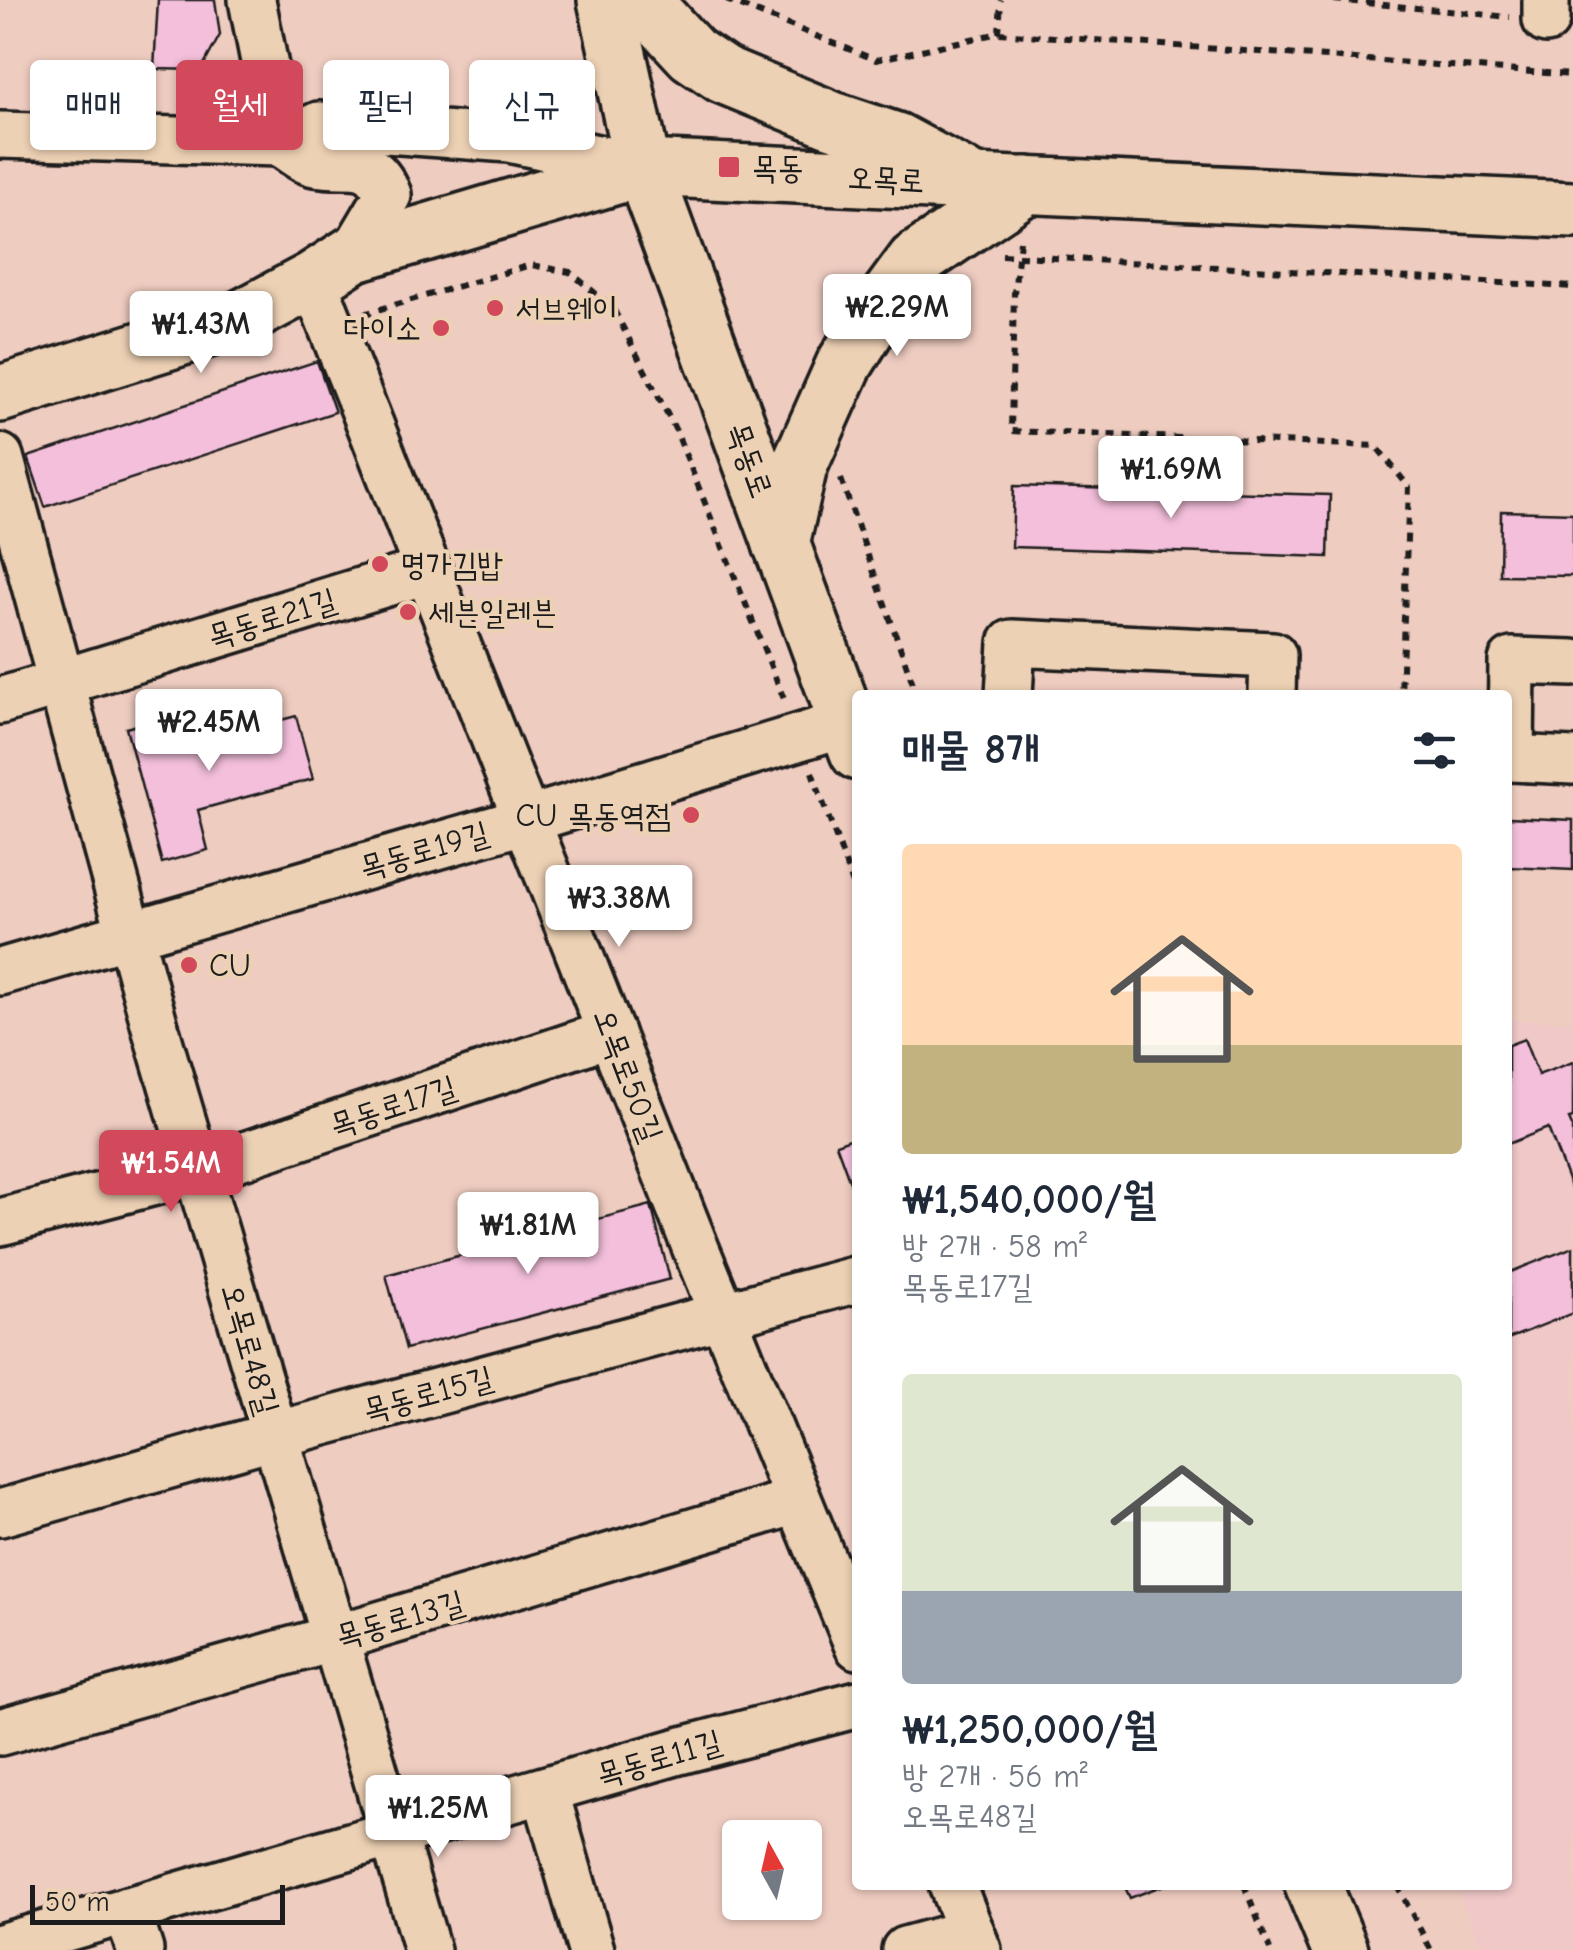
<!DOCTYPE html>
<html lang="ko">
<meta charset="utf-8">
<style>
body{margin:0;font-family:"Comic Neue","Poor Story",sans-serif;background:#f6f6f7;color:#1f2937;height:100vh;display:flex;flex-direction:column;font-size:38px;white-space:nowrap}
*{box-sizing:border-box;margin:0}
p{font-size:32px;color:#747a83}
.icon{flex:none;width:55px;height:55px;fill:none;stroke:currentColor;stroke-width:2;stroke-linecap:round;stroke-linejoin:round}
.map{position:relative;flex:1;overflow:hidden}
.details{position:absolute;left:852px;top:690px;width:660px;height:1200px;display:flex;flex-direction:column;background:#fff;border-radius:10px;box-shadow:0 2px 8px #0004}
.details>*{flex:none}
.top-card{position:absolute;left:30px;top:60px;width:672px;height:90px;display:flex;gap:20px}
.needle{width:65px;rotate:352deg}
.controls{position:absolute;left:722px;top:1820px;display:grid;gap:20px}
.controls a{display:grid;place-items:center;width:100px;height:100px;border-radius:10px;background:#fff;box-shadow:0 2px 8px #0004;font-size:50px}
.scale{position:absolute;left:30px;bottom:25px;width:255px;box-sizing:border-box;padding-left:10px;border:5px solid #1c1c1c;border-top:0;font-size:28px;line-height:35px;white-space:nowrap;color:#1c1c1c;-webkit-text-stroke:8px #edd1b4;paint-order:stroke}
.price{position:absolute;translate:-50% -85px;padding:0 22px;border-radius:10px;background:#fff;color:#222;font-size:32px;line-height:65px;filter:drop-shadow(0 2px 5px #0008)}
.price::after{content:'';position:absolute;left:50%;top:60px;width:30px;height:22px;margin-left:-15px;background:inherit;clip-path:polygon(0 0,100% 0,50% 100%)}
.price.on{background:#d1495b;color:#fff}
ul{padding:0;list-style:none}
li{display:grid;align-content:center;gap:20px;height:530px;padding:0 50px}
li span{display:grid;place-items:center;height:310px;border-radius:10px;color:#555}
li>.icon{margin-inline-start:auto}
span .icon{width:180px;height:180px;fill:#fffc;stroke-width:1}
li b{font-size:42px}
h2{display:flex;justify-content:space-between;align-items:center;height:120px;padding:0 50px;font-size:42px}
.tag{padding:0 35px;border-radius:10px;background:#fff;box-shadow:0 2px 8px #0004;font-size:35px;line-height:90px}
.tag.on{background:#d1495b;color:#fff}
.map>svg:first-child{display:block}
.built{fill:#f0c8c8}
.building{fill:#f4bfdb;stroke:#1c1c1c;stroke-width:2.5}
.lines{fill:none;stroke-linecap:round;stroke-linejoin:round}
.minor-casing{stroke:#1c1c1c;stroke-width:52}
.major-casing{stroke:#1c1c1c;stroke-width:62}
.path{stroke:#1c1c1c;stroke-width:6;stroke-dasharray:8 8;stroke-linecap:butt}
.minor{stroke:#edd1b4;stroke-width:45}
.major{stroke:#edd1b4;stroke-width:55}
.poi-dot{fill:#d1495b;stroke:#edd1b4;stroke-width:4}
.labels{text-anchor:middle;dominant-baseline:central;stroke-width:8;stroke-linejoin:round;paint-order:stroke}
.poi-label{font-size:32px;fill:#1c1c1c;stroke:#edd1b4;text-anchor:start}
.street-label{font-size:32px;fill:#1c1c1c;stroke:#edd1b4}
</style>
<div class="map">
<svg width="1573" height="1950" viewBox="0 0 1573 1950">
<rect width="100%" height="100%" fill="#efccc0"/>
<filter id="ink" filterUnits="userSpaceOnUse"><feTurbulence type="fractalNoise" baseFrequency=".01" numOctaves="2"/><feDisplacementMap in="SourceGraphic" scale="20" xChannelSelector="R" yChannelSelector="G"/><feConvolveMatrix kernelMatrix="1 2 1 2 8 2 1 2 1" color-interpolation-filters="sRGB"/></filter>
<g filter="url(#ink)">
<!-- built -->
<path class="built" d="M 1508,1020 L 1573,1021 L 1573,1950 L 1483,1950 L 1455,1885 L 1508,1885 Z"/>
<!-- building -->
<g class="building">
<path d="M 158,0 L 215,0 L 220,35 L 201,70 L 154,69 Z"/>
<path d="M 317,361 L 335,412 L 45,507 L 28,457 Z"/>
<path d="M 1014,486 L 1330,495 L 1328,557 L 1012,547 Z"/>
<path d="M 1501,511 L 1573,513 L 1573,576 L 1500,575 Z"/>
<path d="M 181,713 L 190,745 L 296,716 L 313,779 L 198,810 L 208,850 L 162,863 L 126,728 Z"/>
<path d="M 1508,817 L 1573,820 L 1573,870 L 1508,867 Z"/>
<path d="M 1524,1039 L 1538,1075 L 1573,1062 L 1573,1118 L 1569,1119 L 1573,1128 L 1573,1193 L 1548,1128 L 1508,1144 L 1508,1045 Z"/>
<path d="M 858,1136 L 858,1204 L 836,1144 Z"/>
<path d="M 651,1205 L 670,1279 L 406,1349 L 386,1275 Z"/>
<path d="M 1573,1247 L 1573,1313 L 1508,1339 L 1508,1273 Z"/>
<path d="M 1124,1885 L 1164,1885 L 1130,1898 Z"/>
</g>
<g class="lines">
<!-- minor casing -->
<g class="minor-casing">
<g id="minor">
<path d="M 252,0 L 280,143"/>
<path d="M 1546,20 L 1546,0"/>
<path d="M 0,135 L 280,143 L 319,125 L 509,139 L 643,168"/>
<path d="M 280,143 C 291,150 303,161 315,163 C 350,170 371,153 388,195 L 353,254"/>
<path d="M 313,280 L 696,1249 L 858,1646"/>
<path d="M 0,457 L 157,1034 L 427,1950"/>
<path d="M 1573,663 L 1512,661 L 1511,758 L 1573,761"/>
<path d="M 1009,695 L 1012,643 L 1273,655 L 1272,695"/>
<path d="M 0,701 L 429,570"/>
<path d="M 0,972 L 527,820 L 846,723"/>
<path d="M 0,1222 L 197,1171 L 611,1033"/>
<path d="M 0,1513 L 275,1435 L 858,1279"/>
<path d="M 0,1732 L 335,1638 L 797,1501"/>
<path d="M 545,1790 L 591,1950"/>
<path d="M 952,1885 L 978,1950"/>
<path d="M 127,1910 L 140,1950"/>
<path d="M 0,1947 L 679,1751 L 858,1704"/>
<path d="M 905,1950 L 971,1932"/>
</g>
</g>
<!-- major casing -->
<g class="major-casing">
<g id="major">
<path d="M 606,0 L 643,168 L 858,752"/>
<path d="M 642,0 L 692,54 L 723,75 L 830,119 L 896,141 L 963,177"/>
<path d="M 0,394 L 240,319 L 313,280 L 353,254 L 643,168 L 1573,210"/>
<path d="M 781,544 L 799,466 L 844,365 L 876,314 L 915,261 L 1027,185"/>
<path d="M 1313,1885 L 1340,1950"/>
</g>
</g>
<!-- path -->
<g class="path">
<path d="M 726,0 L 876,60 L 999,33 L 1573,75"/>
<path d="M 1334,0 L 1510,17"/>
<path d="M 999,33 L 1001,0"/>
<path d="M 1020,241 L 1014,293 L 1011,431 L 1376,446 L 1409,487 L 1401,695"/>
<path d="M 1002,255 L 1573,287"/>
<path d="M 364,314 L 531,265 L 570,272 L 613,308 L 676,431 L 786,704"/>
<path d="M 841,479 L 917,695"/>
<path d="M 812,772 L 858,898"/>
<path d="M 1244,1885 L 1270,1950"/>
<path d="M 1397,1885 L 1431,1950"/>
</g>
<!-- minor -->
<use href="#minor" class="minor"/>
<!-- major -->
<use href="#major" class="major"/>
</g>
</g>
<!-- markers -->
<g class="poi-dot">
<rect x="717" y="155" width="24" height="24" rx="5"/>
<circle cx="495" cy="308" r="10"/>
<circle cx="441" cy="328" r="10"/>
<circle cx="380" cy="564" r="10"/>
<circle cx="408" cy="612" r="10"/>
<circle cx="691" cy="815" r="10"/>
<circle cx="189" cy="965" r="10"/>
</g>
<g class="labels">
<!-- poi labels -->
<g class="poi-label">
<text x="752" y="167">목동</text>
<text x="515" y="308">서브웨이</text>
<text x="421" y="328" text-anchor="end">다이소</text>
<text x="400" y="564">명가김밥</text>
<text x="428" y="612">세븐일레븐</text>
<text x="671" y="815" text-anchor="end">CU 목동역점</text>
<text x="209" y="965">CU</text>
</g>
<!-- street labels -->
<g class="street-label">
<text transform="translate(886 179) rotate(3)">오목로</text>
<text transform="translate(750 460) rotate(70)">목동로</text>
<text transform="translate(272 618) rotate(-17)">목동로21길</text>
<text transform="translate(424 850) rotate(-16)">목동로19길</text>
<text transform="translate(628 1075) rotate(69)">오목로50길</text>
<text transform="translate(393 1106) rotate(-18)">목동로17길</text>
<text transform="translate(250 1349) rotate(74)">오목로48길</text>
<text transform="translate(428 1394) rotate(-15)">목동로15길</text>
<text transform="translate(400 1619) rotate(-16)">목동로13길</text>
<text transform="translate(659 1758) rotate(-16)">목동로11길</text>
</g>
</g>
</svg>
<div class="controls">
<a><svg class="needle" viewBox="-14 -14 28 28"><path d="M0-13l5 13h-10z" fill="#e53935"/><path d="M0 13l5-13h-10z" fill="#747a83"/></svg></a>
</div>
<div class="scale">50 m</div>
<b class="price" style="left:897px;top:359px">₩2.29M</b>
<b class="price" style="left:201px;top:376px">₩1.43M</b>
<b class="price" style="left:1171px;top:521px">₩1.69M</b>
<b class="price" style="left:209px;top:774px">₩2.45M</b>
<b class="price" style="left:619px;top:950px">₩3.38M</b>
<b class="price on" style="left:171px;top:1215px">₩1.54M</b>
<b class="price" style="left:528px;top:1277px">₩1.81M</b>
<b class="price" style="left:438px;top:1860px">₩1.25M</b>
<div class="top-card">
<a class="tag">매매</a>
<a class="tag on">월세</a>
<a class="tag">필터</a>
<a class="tag">신규</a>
</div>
<section class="details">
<h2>매물 8개<svg class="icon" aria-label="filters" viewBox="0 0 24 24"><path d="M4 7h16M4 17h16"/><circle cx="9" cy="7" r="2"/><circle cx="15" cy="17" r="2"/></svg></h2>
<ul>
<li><span style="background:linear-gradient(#ffd9b3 65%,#c2b280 0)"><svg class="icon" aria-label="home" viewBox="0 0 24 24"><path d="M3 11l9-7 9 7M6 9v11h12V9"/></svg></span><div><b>₩1,540,000/월</b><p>방 2개 · 58 m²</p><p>목동로17길</p></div></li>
<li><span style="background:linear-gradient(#dfe7d0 70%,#9aa5b1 0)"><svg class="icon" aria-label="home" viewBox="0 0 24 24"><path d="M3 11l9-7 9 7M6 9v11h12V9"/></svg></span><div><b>₩1,250,000/월</b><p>방 2개 · 56 m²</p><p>오목로48길</p></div></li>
</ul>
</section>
</div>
